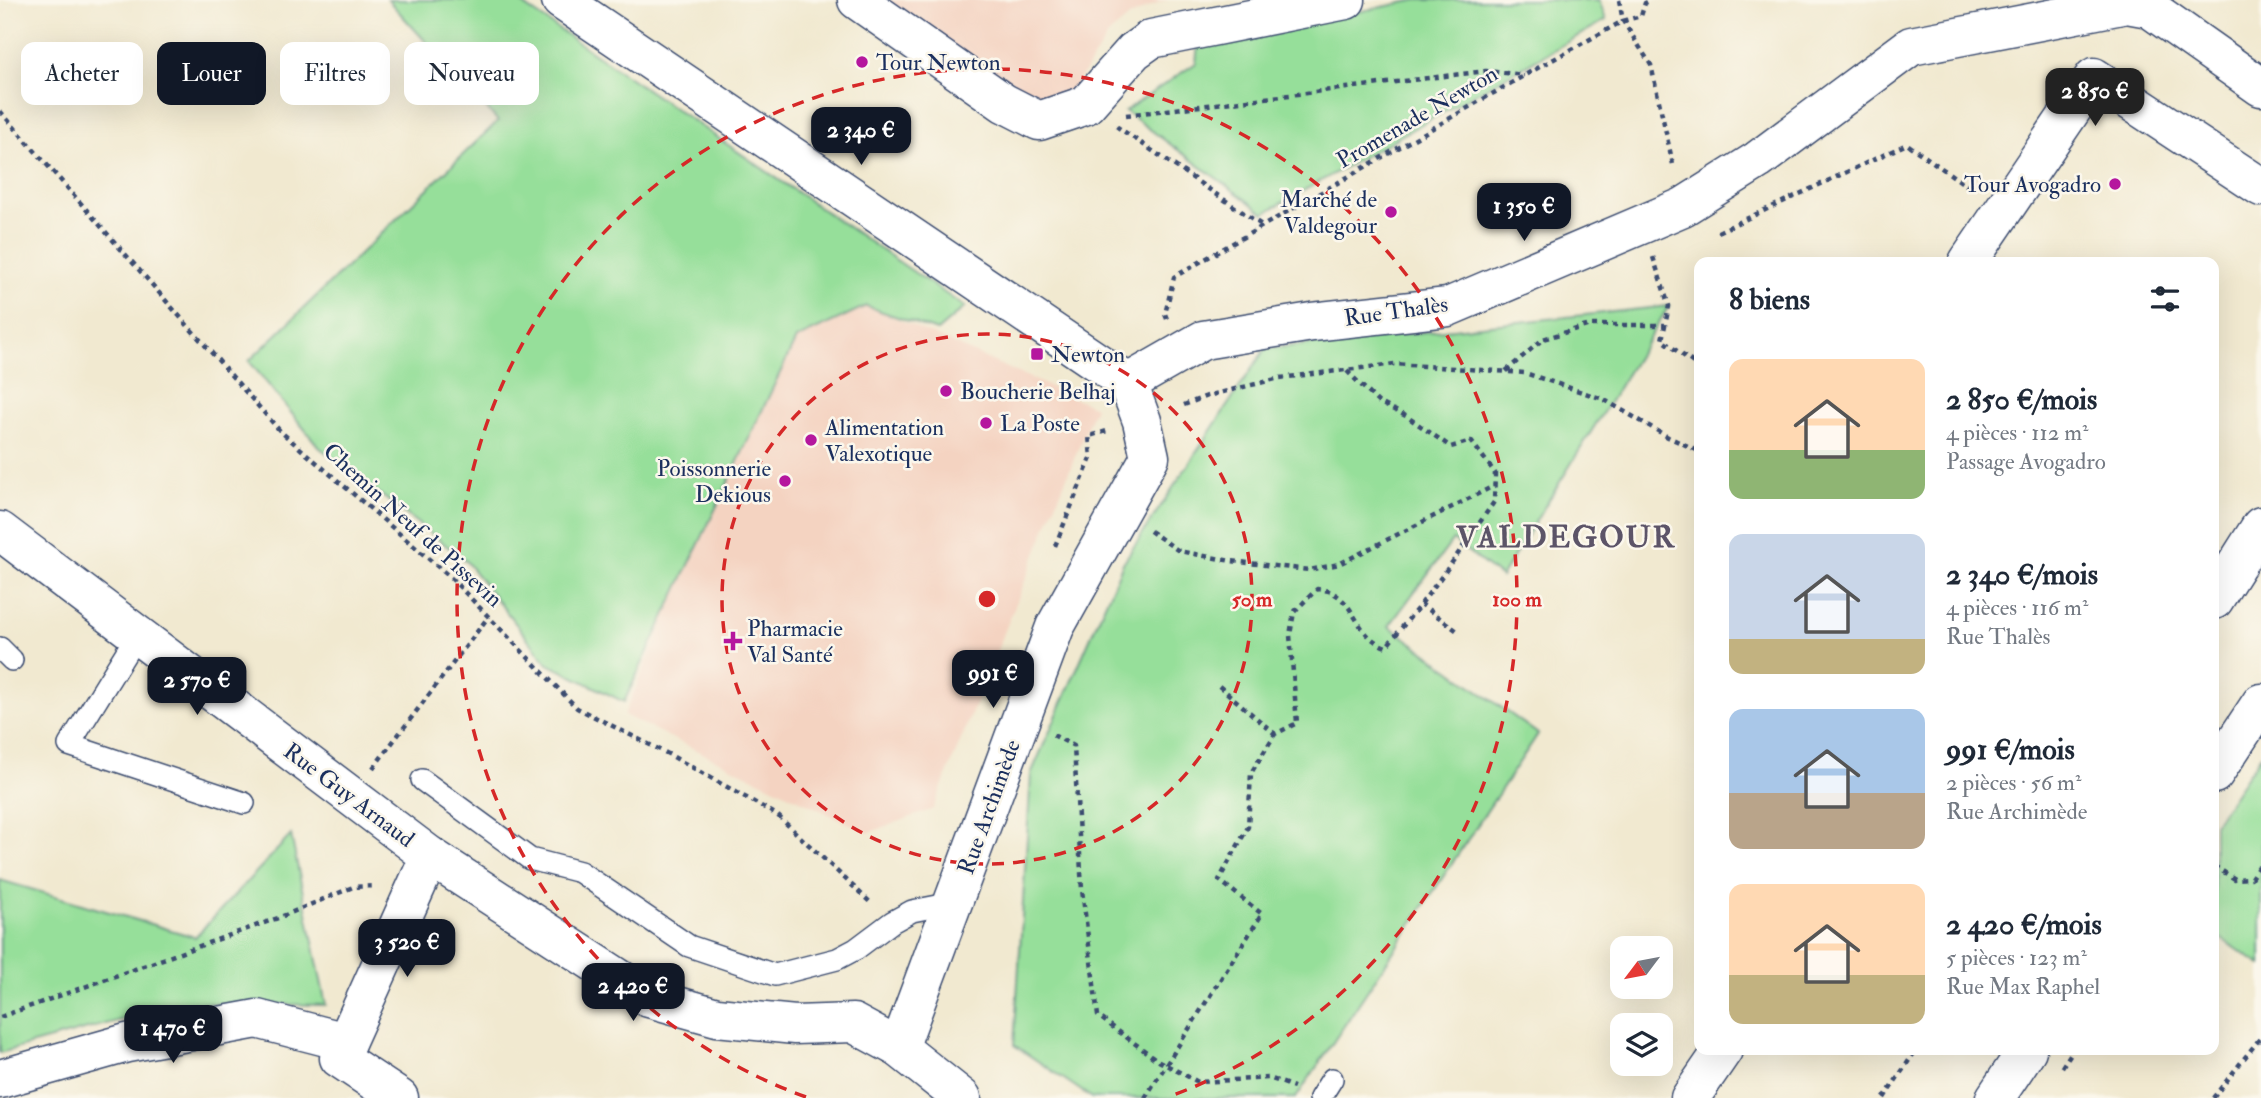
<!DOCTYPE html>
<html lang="fr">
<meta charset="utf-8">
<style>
body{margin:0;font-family:"IM FELL Double Pica",serif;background:#f2f2f3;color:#1f2937;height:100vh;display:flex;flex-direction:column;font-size:26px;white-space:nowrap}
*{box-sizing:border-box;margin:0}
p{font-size:23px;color:#747a83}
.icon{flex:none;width:38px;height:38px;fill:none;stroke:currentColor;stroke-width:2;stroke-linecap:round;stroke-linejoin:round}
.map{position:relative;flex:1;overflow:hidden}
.drawer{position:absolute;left:1694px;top:257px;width:525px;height:798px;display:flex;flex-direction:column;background:#fff;border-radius:14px;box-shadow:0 7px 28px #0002}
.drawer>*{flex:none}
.top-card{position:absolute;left:21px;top:42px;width:665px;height:63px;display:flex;gap:14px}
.needle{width:46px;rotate:238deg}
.tools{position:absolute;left:1610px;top:936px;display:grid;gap:14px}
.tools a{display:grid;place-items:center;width:63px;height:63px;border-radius:14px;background:#fff;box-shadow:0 7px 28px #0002;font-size:35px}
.price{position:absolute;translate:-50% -60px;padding:0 16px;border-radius:14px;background:#111827;color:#fff;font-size:23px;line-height:46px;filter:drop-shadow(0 2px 4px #0008)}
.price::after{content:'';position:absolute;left:50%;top:42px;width:21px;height:16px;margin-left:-10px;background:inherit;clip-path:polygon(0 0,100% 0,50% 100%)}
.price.on{background:#222;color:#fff}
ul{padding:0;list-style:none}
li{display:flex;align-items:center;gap:21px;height:175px;padding:0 35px}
li span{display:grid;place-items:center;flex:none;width:196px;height:140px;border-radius:14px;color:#555}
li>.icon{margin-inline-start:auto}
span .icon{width:84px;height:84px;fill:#fffc;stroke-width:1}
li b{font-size:30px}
h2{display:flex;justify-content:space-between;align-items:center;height:84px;padding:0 35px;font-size:30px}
.tag{padding:0 24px;border-radius:14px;background:#fff;box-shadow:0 7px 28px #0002;font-size:24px;line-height:63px}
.tag.on{background:#111827;color:#fff}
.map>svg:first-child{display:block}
.built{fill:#f4d3c1}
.green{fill:#96df9a;stroke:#58877c;stroke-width:2}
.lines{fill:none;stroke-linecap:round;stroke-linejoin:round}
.lane-casing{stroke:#3b4b6f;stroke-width:24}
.street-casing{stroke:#3b4b6f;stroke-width:41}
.path{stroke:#3b4b6f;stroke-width:4.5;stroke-dasharray:5 5;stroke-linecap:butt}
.lane{stroke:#fff;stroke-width:21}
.street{stroke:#fff;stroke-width:38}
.ring{fill:none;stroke:#d62828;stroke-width:3.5;stroke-dasharray:12 9}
.poi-dot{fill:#b5179e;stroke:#fbf7ec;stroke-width:2.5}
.labels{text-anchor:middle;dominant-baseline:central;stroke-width:5;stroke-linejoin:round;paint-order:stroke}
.poi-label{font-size:23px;fill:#1b2f5e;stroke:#fbf7ec;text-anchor:start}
.street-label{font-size:23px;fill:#1b2f5e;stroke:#fbf7ec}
.district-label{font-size:30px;font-weight:bold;letter-spacing:2px;fill:#5c5468;stroke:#fbf7ec}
.centre{fill:#d62828;stroke:#fbf7ec;stroke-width:3.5}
.ring-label{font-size:21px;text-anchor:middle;font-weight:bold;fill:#d62828;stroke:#fbf7ec;stroke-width:5;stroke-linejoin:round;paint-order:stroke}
</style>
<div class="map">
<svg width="2261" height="1098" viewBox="0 0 2261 1098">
<rect width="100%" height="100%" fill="#fbf7ec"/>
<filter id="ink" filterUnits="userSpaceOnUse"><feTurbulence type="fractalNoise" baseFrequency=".0143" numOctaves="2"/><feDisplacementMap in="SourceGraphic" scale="14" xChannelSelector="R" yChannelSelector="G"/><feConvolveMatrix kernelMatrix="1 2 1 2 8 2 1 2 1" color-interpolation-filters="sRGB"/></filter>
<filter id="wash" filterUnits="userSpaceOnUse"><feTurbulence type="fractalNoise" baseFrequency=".00686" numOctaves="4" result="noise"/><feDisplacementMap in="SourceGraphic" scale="28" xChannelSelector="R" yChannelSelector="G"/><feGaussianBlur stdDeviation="1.57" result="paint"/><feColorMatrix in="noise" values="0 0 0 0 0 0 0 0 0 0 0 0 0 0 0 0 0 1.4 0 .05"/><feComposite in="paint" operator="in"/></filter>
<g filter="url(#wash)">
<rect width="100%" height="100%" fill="#f1e9d0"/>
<!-- built -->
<g class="built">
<path d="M 879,0 L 1169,0 L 1159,2 L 1129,17 L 1109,34 L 1076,85 L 1059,103 L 1035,106 Z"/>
<path d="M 808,279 L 1095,407 L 933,809 L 868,833 L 624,715 Z"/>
</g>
<!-- green -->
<g class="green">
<path d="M 388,0 L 516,0 L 965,307 L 937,331 L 866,306 L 796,339 L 624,702 L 548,664 L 465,560 L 319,447 L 249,361 L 498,121 Z"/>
<path d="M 1417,0 L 1599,0 L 1606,20 L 1264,213 L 1125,111 L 1196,63 L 1198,44 Z"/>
<path d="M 1669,306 L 1501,577 L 1453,540 L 1389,626 L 1538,734 L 1296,1098 L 1092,1098 L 1014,1045 L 1031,774 L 1123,563 L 1265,349 Z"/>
<path d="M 2261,755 L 2261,965 L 2214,934 L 2214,824 Z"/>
<path d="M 291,835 L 326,1005 L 183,1003 L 0,1053 L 0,880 L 195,937 Z"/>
</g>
</g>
<g filter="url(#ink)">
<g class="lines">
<!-- lane casing -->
<g class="lane-casing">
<g id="lane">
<path d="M 137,635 L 69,745 L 244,803"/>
<path d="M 0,648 L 12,660"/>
<path d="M 422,780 L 530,859 L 580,872 L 689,946 L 775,975 L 837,959 L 856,949 L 892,922 L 912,911 L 953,903"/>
<path d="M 1320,1098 L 1332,1079"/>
</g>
</g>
<!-- street casing -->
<g class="street-casing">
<g id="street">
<path d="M 561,0 L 1128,383"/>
<path d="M 857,0 L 1004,103 L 1039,121 L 1086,105 L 1134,51 L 1151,39 L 1346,0"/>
<path d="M 1968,262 L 2094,77 L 2261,187"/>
<path d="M 1128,383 L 1203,340 L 1312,322 L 1448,307 L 1683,207 L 1758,160 L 1911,46 L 2127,4 L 2149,8 L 2261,87"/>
<path d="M 0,531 L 430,856 L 649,998 L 717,1017 L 795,1025 L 853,1023 L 899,1048 L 962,1098"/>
<path d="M 2214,600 L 2261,526"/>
<path d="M 2214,774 L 2261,703"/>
<path d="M 899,1048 L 1055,627 L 1150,457 L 1142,421 L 1128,383"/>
<path d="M 0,1079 L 127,1043 L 257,1019 L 346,1042"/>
<path d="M 399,1098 L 339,1058 L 430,856"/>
<path d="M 1690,1098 L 1723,1050"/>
<path d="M 1995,1098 L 2027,1050"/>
</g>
</g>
<!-- path -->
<g class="path">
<path d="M 1619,0 L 1623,21 L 1651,65 L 1674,169"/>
<path d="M 0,111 L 280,431 L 451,578 L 577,708 L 670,755 L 777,815 L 872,904"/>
<path d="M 1126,115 L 1486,71 L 1524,75"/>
<path d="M 1116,126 L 1263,226"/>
<path d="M 1718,232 L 1907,144 L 1973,190"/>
<path d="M 1653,257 L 1669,306 L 1662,340 L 1699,367"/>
<path d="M 1167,319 L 1165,314 L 1174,277 L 1525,75 L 1623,21 L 1641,16 L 1645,3 L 1651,0"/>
<path d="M 1347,371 L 1378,402 L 1406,416 L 1451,447 L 1471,441 L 1495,473 L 1494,502 L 1453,561 L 1421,604"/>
<path d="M 1506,371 L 1543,339 L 1590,325 L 1665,325"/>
<path d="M 1184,405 L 1207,396 L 1280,378 L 1395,364 L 1525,373 L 1603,399 L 1668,437 L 1699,451"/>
<path d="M 1150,531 L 1179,551 L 1231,561 L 1309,570 L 1339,564 L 1494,486"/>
<path d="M 1055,546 L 1091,458 L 1089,436 L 1107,431"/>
<path d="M 1219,686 L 1275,734"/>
<path d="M 1053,735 L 1074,746 L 1082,890 L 1098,1016 L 1157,1060 L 1198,1082 L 1269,1078 L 1294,1087"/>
<path d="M 373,768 L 489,616"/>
<path d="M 2214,866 L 2235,879 L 2251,878 L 2261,863"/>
<path d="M 0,1017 L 278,918 L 353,887 L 375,886"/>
<path d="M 2062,1067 L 2073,1050"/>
<path d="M 1145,1098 L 1262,914 L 1219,880 L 1248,827 L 1251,773 L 1275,734 L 1297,723 L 1290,635 L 1294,612 L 1317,589 C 1322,590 1329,590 1333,593 C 1357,606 1355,635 1386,647 L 1421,604 L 1460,633"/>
<path d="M 1884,1098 L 1916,1050"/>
<path d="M 2213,1098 L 2261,1037"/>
</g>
<!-- lane -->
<use href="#lane" class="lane"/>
<!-- street -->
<use href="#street" class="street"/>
</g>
</g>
<!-- distance rings -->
<g class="ring">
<circle cx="987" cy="599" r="265"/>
<path d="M806 1097A530 530 0 1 1 1168 1097"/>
</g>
<!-- markers -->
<g class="poi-dot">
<circle cx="862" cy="62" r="7"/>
<circle cx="2115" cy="184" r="7"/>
<circle cx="1391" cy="212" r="7"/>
<rect x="1030" y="347" width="14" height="14" rx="3.5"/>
<circle cx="946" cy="391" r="7"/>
<circle cx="986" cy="423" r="7"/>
<circle cx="811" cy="440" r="7"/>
<circle cx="785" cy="481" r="7"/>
<path d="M729.5 630.5h7v7h7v7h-7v7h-7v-7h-7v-7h7z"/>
</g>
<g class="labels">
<!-- poi labels -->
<g class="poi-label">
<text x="876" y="62">Tour Newton</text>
<text x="2101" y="184" text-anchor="end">Tour Avogadro</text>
<text x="1377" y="199" text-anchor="end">Marché de<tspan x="1377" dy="26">Valdegour</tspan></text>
<text x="1051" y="354">Newton</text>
<text x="960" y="391">Boucherie Belhaj</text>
<text x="1000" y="423">La Poste</text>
<text x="825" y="427">Alimentation<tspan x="825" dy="26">Valexotique</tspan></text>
<text x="771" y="468" text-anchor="end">Poissonnerie<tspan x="771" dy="26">Dekious</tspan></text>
<text x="747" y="628">Pharmacie<tspan x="747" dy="26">Val Santé</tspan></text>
</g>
<!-- street labels -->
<g class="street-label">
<text transform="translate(1417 117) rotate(-30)">Promenade Newton</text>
<text transform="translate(1396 311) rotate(-8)">Rue Thalès</text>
<text transform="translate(413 525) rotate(42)">Chemin Neuf de Pissevin</text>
<text transform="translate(349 795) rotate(37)">Rue Guy Arnaud</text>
<text transform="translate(989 807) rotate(-70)">Rue Archimède</text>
</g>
<!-- district labels -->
<g class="district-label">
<text x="1566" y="537">VALDEGOUR</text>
</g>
</g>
<circle cx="987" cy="599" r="10" class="centre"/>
<g class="ring-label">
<text x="1252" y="606">50 m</text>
<text x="1517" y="606">100 m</text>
</g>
</svg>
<div class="tools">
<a><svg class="needle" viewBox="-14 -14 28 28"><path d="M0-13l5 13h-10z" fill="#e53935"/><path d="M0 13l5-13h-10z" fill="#747a83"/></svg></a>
<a><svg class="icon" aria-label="layers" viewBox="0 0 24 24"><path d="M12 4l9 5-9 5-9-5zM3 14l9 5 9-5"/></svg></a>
</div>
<b class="price on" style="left:2095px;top:128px">2 850 €</b>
<b class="price" style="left:861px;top:167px">2 340 €</b>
<b class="price" style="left:1524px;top:243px">1 350 €</b>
<b class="price" style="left:993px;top:710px">991 €</b>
<b class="price" style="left:197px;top:717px">2 570 €</b>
<b class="price" style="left:407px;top:979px">3 520 €</b>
<b class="price" style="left:633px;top:1023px">2 420 €</b>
<b class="price" style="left:173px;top:1065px">1 470 €</b>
<div class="top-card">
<a class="tag">Acheter</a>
<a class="tag on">Louer</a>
<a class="tag">Filtres</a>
<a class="tag">Nouveau</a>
</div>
<section class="drawer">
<h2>8 biens<svg class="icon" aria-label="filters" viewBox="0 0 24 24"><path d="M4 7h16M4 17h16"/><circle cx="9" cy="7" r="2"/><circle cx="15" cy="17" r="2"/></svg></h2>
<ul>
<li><span style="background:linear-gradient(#ffd9b3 65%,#8fb573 0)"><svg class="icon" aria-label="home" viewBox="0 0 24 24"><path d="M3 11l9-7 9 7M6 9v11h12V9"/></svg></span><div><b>2 850 €/mois</b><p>4 pièces · 112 m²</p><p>Passage Avogadro</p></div></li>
<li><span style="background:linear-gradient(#c9d6e8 75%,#c2b280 0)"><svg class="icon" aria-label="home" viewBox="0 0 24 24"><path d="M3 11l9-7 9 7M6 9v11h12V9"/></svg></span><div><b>2 340 €/mois</b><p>4 pièces · 116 m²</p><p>Rue Thalès</p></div></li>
<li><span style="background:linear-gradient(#a9c7e8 60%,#b9a48a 0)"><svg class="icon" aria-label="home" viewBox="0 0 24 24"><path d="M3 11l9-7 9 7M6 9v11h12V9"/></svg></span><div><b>991 €/mois</b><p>2 pièces · 56 m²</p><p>Rue Archimède</p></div></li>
<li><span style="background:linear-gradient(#ffd9b3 65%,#c2b280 0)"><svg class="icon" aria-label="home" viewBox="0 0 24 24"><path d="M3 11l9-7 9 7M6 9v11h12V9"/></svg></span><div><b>2 420 €/mois</b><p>5 pièces · 123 m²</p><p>Rue Max Raphel</p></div></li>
</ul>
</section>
</div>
